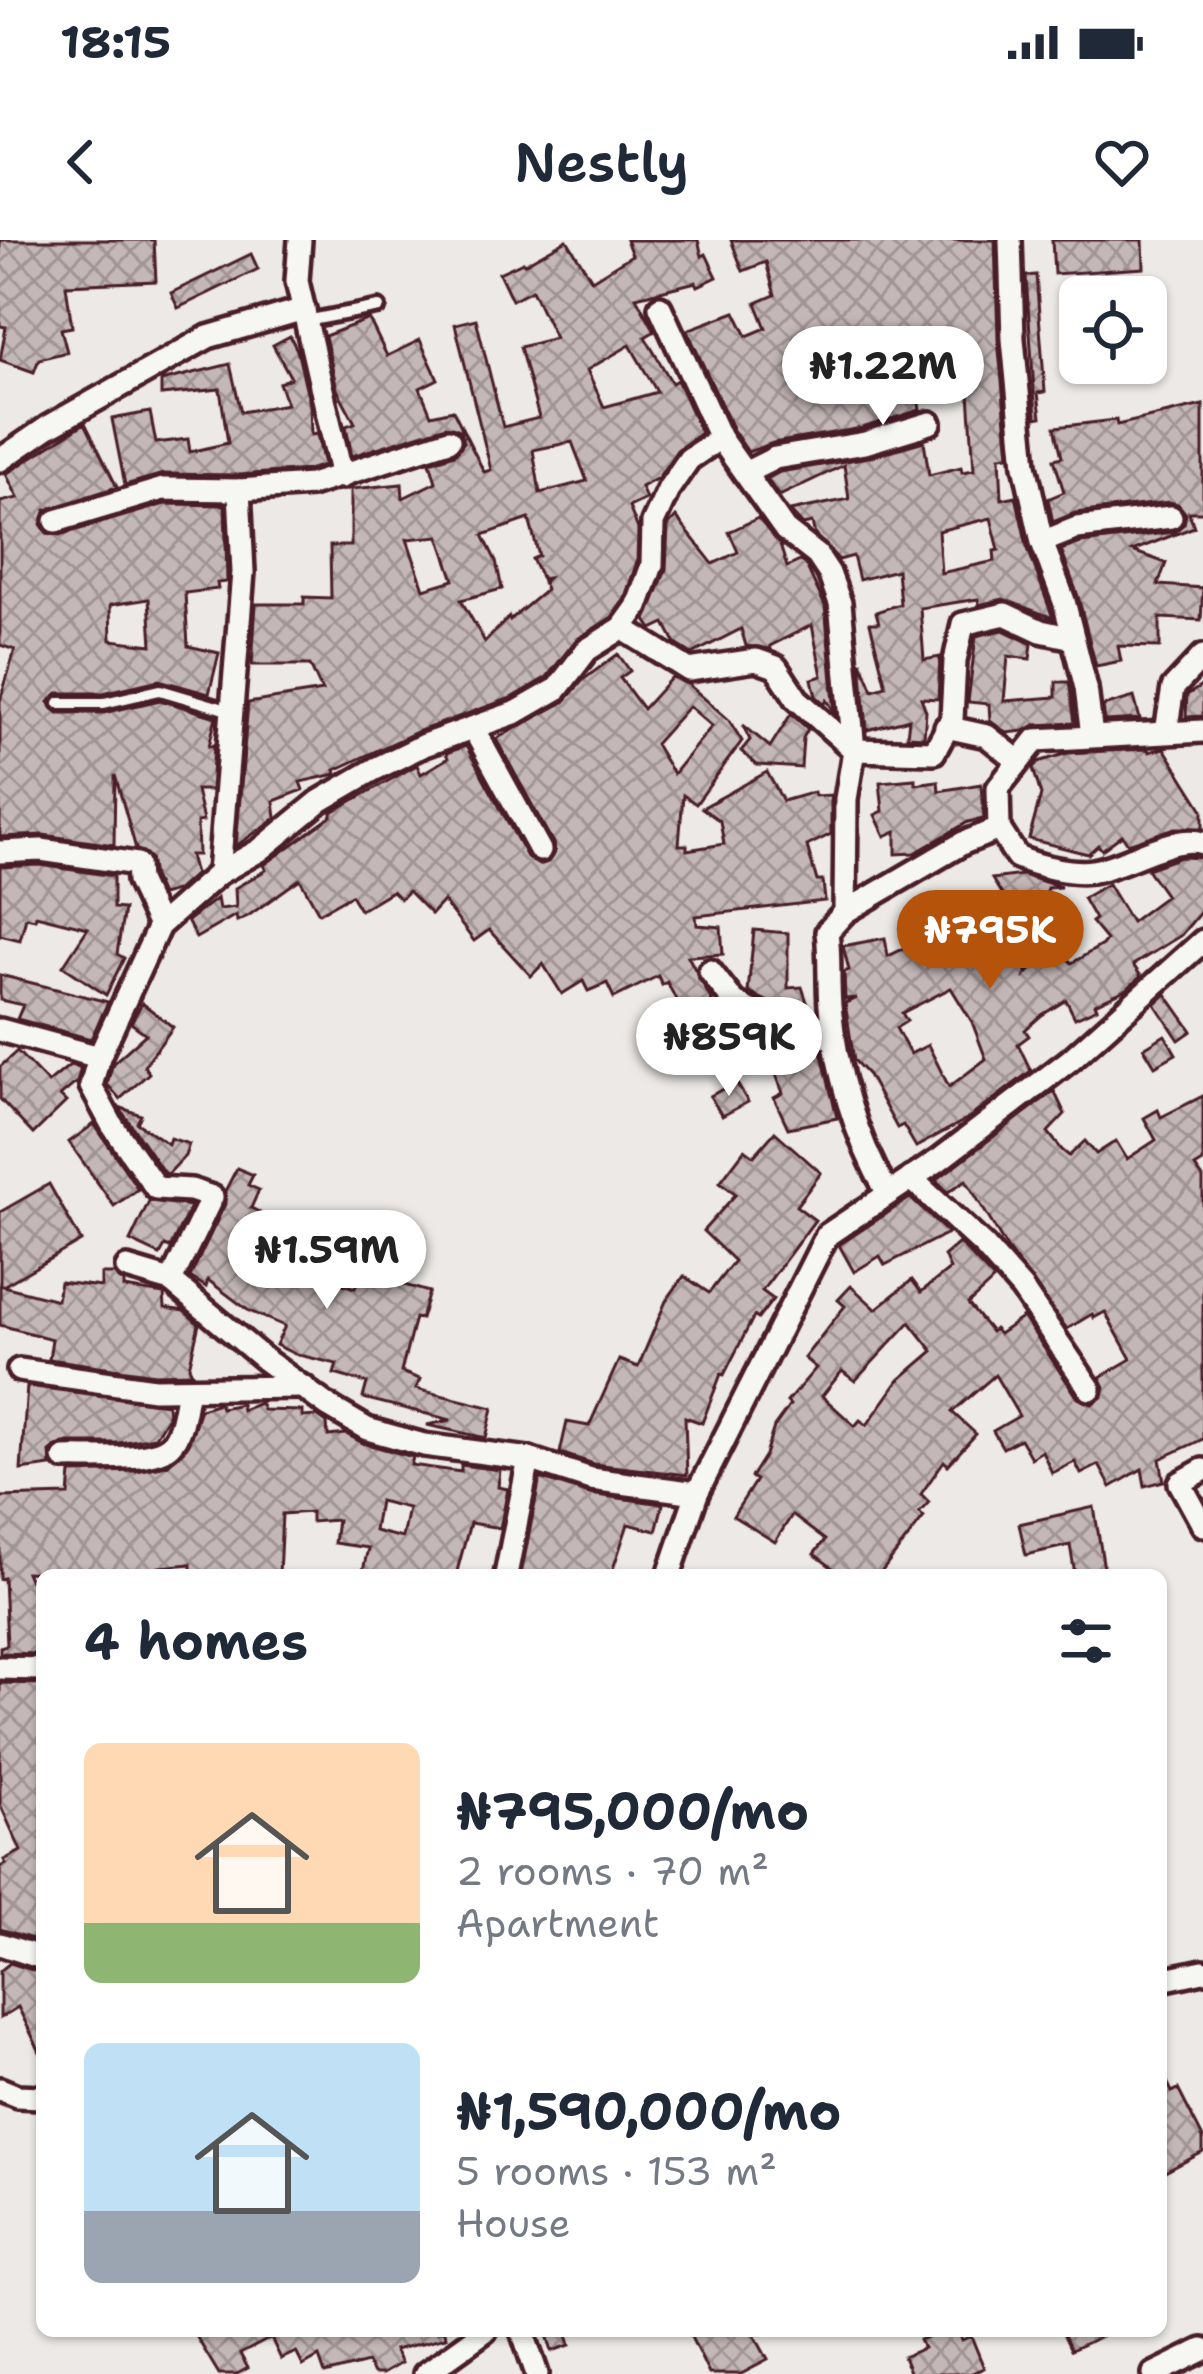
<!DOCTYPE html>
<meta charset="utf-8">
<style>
body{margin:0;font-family:"Shantell Sans",sans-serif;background:#f2f2f3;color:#1f2937;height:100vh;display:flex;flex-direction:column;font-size:45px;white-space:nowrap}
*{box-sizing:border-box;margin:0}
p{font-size:39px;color:#747a83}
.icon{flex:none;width:66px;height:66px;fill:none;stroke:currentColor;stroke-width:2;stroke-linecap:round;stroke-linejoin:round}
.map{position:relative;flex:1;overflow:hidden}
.panel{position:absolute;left:36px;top:1329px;width:1131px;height:768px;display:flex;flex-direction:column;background:#fff;border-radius:18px;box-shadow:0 3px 9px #0004}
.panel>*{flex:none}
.buttons{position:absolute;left:1059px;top:36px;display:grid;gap:24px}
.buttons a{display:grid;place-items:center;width:108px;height:108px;border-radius:18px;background:#fff;box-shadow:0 3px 9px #0004;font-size:60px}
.price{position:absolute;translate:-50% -102px;padding:0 27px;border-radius:42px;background:#fff;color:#222;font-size:39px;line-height:78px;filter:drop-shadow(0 3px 6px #0008)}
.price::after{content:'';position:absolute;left:50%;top:72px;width:36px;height:27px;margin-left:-18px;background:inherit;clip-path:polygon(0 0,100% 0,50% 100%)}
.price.current{background:#b45309;color:#fff}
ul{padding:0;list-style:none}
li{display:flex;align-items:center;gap:36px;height:300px;padding:0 48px}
li span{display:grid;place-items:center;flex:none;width:336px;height:240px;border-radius:18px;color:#555}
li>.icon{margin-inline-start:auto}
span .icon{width:144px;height:144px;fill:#fffc;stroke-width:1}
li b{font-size:51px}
h2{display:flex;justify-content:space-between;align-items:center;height:144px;padding:0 48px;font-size:51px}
.status{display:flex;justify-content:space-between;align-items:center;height:84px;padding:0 60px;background:#fff;direction:ltr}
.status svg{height:33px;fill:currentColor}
header{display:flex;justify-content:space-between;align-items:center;height:156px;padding:0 48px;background:#fff;font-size:54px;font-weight:600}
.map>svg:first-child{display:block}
.building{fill:url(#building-cross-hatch);stroke:#4a1f2b;stroke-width:3;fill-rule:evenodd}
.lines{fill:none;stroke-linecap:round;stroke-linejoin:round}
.lane-casing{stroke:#4a1f2b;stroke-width:20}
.street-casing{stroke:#4a1f2b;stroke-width:30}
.lane{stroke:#f6f6f2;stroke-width:10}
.street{stroke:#f6f6f2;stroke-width:21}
</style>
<div class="status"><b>18:15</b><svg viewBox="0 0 49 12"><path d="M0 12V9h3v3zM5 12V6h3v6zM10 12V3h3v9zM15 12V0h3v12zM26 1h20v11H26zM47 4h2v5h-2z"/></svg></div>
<header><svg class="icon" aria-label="back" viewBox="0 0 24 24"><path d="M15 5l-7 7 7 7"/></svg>Nestly<svg class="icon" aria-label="heart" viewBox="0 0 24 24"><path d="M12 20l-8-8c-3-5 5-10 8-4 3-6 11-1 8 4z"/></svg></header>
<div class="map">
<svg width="1203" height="2134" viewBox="0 0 1203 2134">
<defs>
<pattern id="building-cross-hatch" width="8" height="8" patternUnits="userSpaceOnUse" patternTransform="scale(3)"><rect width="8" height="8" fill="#c4b7b7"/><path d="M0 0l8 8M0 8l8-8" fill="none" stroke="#a19495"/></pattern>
</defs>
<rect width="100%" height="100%" fill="#ece9e6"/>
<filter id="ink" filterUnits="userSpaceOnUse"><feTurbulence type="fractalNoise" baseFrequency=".00833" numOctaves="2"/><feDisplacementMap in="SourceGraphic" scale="24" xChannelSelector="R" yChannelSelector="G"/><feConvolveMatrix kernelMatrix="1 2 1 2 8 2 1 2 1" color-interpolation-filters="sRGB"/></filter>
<g filter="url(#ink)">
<!-- building -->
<g class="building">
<path d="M 0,0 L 154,0 L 156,41 L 66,45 L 72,87 L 61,89 L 67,112 L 39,119 L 34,132 L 0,120 L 6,87 L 0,86 Z"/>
<path d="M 567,0 L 592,40 L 632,15 L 626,0 L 698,0 L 702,16 L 706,14 L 717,37 L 698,46 L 696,42 L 636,57 L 655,91 L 645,97 L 672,143 L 677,140 L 701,193 L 677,210 L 658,238 L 641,247 L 646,259 L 629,267 L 638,289 L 637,322 L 624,360 L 612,377 L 576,400 L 547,437 L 511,458 L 417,492 L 335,530 L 336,534 L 300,542 L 303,550 L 274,561 L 276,578 L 236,606 L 248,463 L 322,451 L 310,425 L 252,425 L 256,364 L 304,364 L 304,357 L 331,358 L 330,306 L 351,306 L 351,249 L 402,244 L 403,258 L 436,242 L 430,222 L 455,214 L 464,202 L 460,190 L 446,186 L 352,216 L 346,186 L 355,183 L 337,149 L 325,96 L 369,79 L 387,116 L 420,100 L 438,139 L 420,148 L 431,175 L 453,170 L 484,232 L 491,230 L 455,84 L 476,79 L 503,187 L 539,178 L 520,107 L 555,98 L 532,50 L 512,60 L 499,33 L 523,22 L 524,24 ZM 630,105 L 657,152 L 604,167 L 587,130 ZM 572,202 L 587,241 L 540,253 L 533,210 ZM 529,279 L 539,316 L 532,319 L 542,339 L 547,338 L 543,342 L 546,350 L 510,380 L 509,377 L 485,402 L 461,360 L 502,349 L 496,321 L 483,295 ZM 439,296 L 454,340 L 424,349 L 407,299 Z"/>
<path d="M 731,0 L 995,0 L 998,100 L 1009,215 L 1000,216 L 1002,259 L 1016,256 L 1027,306 L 1053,378 L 1003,359 L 979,365 L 978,359 L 920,368 L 924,420 L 940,417 L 938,459 L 921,458 L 926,471 L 924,497 L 907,496 L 909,479 L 867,490 L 861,421 L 873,450 L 886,446 L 870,383 L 879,383 L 876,372 L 900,364 L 897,330 L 859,340 L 853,316 L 839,320 L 815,295 L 812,283 L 803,285 L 790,271 L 849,259 L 844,225 L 779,256 L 767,239 L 780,232 L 869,217 L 924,201 L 929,235 L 961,227 L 962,232 L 974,230 L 966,107 L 924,115 L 917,94 L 909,96 L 920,170 L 862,188 L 773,203 L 748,212 L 733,190 L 687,90 L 735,72 L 747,96 L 766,88 L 756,63 L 775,55 L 766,22 L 743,31 ZM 991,278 L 999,310 L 994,311 L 995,321 L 941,333 L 938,291 Z"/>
<path d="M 1052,0 L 1143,0 L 1144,28 L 1054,34 Z"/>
<path d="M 251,14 L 258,29 L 178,68 L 171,53 Z"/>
<path d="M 1036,35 L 1045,152 L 1038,153 L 1041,177 L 1036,178 L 1026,36 Z"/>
<path d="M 290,96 L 297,110 L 310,165 L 311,195 L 317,194 L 324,225 L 308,230 L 239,235 L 163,234 L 125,245 L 112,179 L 150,172 L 156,203 L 188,199 L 190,212 L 228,203 L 220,149 L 161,155 L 161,141 L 230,124 L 241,172 L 287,164 L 279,143 L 291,138 L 273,105 Z"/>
<path d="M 1203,165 L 1203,272 L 1189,272 L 1194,287 L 1132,311 L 1166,323 L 1158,345 L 1203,348 L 1201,380 L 1160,378 L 1160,407 L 1118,406 L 1121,421 L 1096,426 L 1078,356 L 1061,310 L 1081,303 L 1174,292 L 1184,284 L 1186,274 L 1178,264 L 1169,262 L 1075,273 L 1053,282 L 1048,259 L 1064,252 L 1054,219 L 1062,217 L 1055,187 L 1116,180 L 1117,185 Z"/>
<path d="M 85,183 L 117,247 L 46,270 L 41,284 L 47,293 L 60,295 L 165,264 L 225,265 L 227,342 L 217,343 L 218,349 L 185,353 L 188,406 L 219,413 L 209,454 L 159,440 L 103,453 L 58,453 L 49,462 L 58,473 L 104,473 L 160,460 L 216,477 L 209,506 L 214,505 L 211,550 L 196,550 L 203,581 L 197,582 L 198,615 L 190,615 L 195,634 L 176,651 L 161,655 L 153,637 L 150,618 L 136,609 L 115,535 L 114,605 L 43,595 L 0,597 L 0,461 L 15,410 L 0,405 L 0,262 L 18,258 L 6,234 ZM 149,359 L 152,405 L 111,400 L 110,365 Z"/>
<path d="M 676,277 L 713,324 L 738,312 L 729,292 L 758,278 L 780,305 L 787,327 L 800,321 L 806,325 L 825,366 L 835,473 L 827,460 L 825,464 L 816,456 L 812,439 L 822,436 L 812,385 L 770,406 L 771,409 L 746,406 L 741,389 L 692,414 L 676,404 L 665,383 L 652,389 L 646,380 L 666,330 L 668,286 Z"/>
<path d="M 1003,390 L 1032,404 L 1030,419 L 1008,416 L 1004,461 L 1056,457 L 1056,442 L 1069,442 L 1075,483 L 1035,485 L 1024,491 L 1007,493 L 990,481 L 989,464 L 968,462 L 976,396 Z"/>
<path d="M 618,414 L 630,431 L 620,438 L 643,469 L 672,437 L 689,445 L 728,479 L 742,501 L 696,564 L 683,555 L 679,605 L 687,605 L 687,610 L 724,604 L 720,581 L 702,568 L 767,532 L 783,561 L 814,552 L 815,556 L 831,555 L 831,594 L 807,606 L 817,641 L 823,641 L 825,661 L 696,676 L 697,685 L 721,687 L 723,714 L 688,716 L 730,795 L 702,810 L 667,742 L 662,745 L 658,736 L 614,758 L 607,743 L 588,751 L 583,741 L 562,754 L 543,724 L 531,736 L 489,690 L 474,701 L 443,661 L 431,674 L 408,651 L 400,659 L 392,651 L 360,670 L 351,655 L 319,673 L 300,639 L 248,676 L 237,681 L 236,675 L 196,698 L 187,681 L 217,658 L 219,669 L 236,667 L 235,648 L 266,630 L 264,625 L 332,576 L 332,572 L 417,525 L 421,534 L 448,518 L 446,513 L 466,506 L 527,617 L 539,625 L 548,622 L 555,611 L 553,603 L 496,499 L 564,462 L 584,439 ZM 689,466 L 712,486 L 673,534 L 655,504 Z"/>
<path d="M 1203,445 L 1203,476 L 1186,477 L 1187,455 Z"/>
<path d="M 1134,457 L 1140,479 L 1105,481 L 1103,466 Z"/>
<path d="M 791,474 L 808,489 L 803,498 L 801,528 L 757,525 L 741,511 L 750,500 L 743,485 L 770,507 Z"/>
<path d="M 1164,508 L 1203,570 L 1203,588 L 1175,588 L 1128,604 L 1122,595 L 1102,610 L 1098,605 L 1088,614 L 1029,599 L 1041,555 L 1033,528 L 1038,522 L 1068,513 L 1148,509 L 1149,512 Z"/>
<path d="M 915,539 L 915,544 L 938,541 L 939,551 L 981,544 L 984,579 L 968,582 L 915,613 L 896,614 L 896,591 L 885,596 L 875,575 L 883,571 L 880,542 Z"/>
<path d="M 1181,617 L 1203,618 L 1203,669 L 1181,695 L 1133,725 L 1141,736 L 1127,749 L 1095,764 L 1097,768 L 1075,778 L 1066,760 L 1042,775 L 1025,790 L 1029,796 L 1018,804 L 1031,831 L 969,878 L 916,907 L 903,885 L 897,888 L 868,835 L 854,820 L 845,763 L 857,758 L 845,759 L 844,732 L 849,730 L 843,706 L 885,698 L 888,716 L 928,697 L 919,674 L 963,655 L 1004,658 L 992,639 L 1022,635 L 1061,647 L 1047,648 L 1026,735 L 1054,706 L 1072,723 L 1102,705 L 1106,700 L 1091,682 L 1095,679 L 1083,658 L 1108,644 L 1131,682 L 1166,656 L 1147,629 ZM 951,748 L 972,782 L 986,819 L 949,847 L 928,805 L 910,814 L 896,788 L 907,781 L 902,773 Z"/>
<path d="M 40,625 L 113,636 L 113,668 L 124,669 L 117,714 L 124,718 L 106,755 L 63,726 L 88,688 L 36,675 L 35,679 L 26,677 L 20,700 L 0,695 L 0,627 Z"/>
<path d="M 754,690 L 788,693 L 788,748 L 802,747 L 807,762 L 775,765 L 748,752 Z"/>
<path d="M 0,735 L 108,762 L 91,799 L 17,779 L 23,765 L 0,760 Z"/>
<path d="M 1166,754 L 1192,791 L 1179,800 L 1155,764 Z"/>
<path d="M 142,763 L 173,787 L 144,826 L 149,833 L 120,859 L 107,844 L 113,823 L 146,794 L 131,783 Z"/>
<path d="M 767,794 L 821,811 L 837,878 L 788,888 L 774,858 L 783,853 L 762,796 Z"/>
<path d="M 1165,795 L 1176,814 L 1155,826 L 1144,808 Z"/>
<path d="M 17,811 L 48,843 L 70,825 L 81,828 L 77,842 L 60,856 L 66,862 L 33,894 L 0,859 L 0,827 Z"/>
<path d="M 736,842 L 748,862 L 722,876 L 710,856 Z"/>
<path d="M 1054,851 L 1065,874 L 1048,892 L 1062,910 L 1069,916 L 1085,901 L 1096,914 L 1116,901 L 1127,919 L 1156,900 L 1144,878 L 1158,870 L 1161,877 L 1203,856 L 1203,922 L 1195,927 L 1203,938 L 1203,1199 L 1160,1219 L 1164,1241 L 1145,1246 L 1142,1229 L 1111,1247 L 1099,1225 L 1081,1234 L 1075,1222 L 1052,1233 L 1042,1211 L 1031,1218 L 1020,1199 L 1003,1208 L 993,1191 L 1019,1176 L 995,1135 L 952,1172 L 976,1194 L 948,1225 L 944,1221 L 921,1254 L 929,1262 L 919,1273 L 924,1277 L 879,1335 L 842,1335 L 814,1314 L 825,1300 L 792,1275 L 775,1302 L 733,1276 L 756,1240 L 751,1237 L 765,1215 L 774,1187 L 790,1165 L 787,1162 L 816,1128 L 804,1118 L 845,1066 L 838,1060 L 851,1046 L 876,1069 L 912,1040 L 921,1052 L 950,1029 L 944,1016 L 959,1003 L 994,1040 L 968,1064 L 991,1092 L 994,1089 L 999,1094 L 1023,1077 L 1078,1158 L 1092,1164 L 1103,1156 L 1105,1147 L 1100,1137 L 1131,1119 L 1105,1072 L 1094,1078 L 1092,1074 L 1067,1089 L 1008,1010 L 966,940 L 948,952 L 936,940 ZM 910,1082 L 933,1111 L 899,1140 L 867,1185 L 860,1180 L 855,1186 L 822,1156 L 842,1131 L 855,1141 Z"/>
<path d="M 119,867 L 141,875 L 137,883 L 168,904 L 170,898 L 189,904 L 185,916 L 168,934 L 164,933 Z"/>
<path d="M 94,884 L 138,949 L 114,966 L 69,902 Z"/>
<path d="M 775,892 L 821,933 L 796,966 L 815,980 L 762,1051 L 773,1059 L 758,1079 L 754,1076 L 724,1135 L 721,1134 L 702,1183 L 685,1177 L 687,1235 L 594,1224 L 560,1213 L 567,1182 L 589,1186 L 619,1120 L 638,1127 L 666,1061 L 684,1036 L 709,1053 L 734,1021 L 703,991 L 736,954 L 720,942 L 745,909 L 754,916 Z"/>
<path d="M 237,928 L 253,935 L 248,945 L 259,950 L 251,968 L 259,972 L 249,991 L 258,998 L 307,1022 L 311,1010 L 333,1018 L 325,1038 L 355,1048 L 360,1032 L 429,1052 L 421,1079 L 415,1078 L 401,1132 L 420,1139 L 416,1149 L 493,1168 L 486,1198 L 427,1185 L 451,1180 L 363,1158 L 367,1143 L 334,1134 L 337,1124 L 295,1114 L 276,1105 L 285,1086 L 249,1071 L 208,1040 L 206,1047 L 190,1037 L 225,964 L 225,951 Z"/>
<path d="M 49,944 L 81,1001 L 3,1046 L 57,1060 L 60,1042 L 101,1047 L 101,1034 L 114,1034 L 124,1043 L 124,1048 L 164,1054 L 165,1068 L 184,1071 L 199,1084 L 189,1127 L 192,1133 L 155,1134 L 49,1119 L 52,1099 L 0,1085 L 0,972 Z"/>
<path d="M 910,958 L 948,993 L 885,1025 L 880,1016 L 854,1032 L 839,1005 Z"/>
<path d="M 149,961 L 191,966 L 170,1008 L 165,1006 L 160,1015 L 130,1001 Z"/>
<path d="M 27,1146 L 167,1164 L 168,1176 L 155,1197 L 119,1203 L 63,1203 L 50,1212 L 51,1226 L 21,1230 Z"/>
<path d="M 219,1163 L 221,1168 L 241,1164 L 242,1170 L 260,1163 L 263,1170 L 302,1171 L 302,1177 L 317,1176 L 327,1183 L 328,1196 L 346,1194 L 363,1203 L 413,1217 L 411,1225 L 461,1232 L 461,1225 L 500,1230 L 498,1247 L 508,1249 L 500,1288 L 470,1283 L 456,1335 L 362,1335 L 368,1308 L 334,1303 L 337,1280 L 311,1282 L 311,1272 L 282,1274 L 279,1335 L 191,1335 L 191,1324 L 159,1327 L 160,1335 L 26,1332 L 42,1369 L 42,1414 L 0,1413 L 0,1407 L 7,1405 L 4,1338 L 0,1339 L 0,1257 L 69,1255 L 71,1233 L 137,1231 L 167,1225 L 187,1207 L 200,1169 ZM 379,1261 L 408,1268 L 402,1298 L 374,1291 Z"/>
<path d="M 540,1238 L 589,1254 L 663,1264 L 656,1291 L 628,1284 L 612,1332 L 608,1331 L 607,1335 L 521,1335 Z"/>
<path d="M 1094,1267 L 1105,1335 L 1075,1335 L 1070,1305 L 1026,1315 L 1019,1284 Z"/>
<path d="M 0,1443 L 42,1444 L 42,1702 L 0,1689 L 0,1627 L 6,1624 L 4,1620 L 21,1611 L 0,1564 Z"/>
<path d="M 10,1723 L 42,1733 L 42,1816 L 18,1767 L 0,1778 L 0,1731 Z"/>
<path d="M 1161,1829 L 1172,1852 L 1178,1849 L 1203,1898 L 1203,1912 L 1161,1934 Z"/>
<path d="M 193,2091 L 445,2091 L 446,2097 L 394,2110 L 401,2123 L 382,2134 L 373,2134 L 367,2123 L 325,2134 L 319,2117 L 303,2126 L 296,2112 L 281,2119 L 271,2098 L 240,2114 L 248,2128 L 237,2134 L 219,2134 Z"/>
<path d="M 566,2091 L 570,2105 L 552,2111 L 547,2095 Z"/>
<path d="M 688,2091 L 752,2091 L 768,2120 L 741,2134 L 709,2134 Z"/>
<path d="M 940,2091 L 958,2091 L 962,2100 L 971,2096 L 984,2128 L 970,2134 L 910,2134 L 903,2117 L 923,2108 L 919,2100 Z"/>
<path d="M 1062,2091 L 1113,2091 L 1071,2110 Z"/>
</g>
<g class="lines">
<!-- lane casing -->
<g class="lane-casing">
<g id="lane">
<path d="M 306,81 L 379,67"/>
<path d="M 59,463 L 104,463 L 160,450 L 231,471"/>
</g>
</g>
<!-- street casing -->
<g class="street-casing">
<g id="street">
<path d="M 300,0 L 297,41 L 342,237"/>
<path d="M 1010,0 L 1013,99 L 1025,225 L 1042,302 L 1064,361 L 1086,448 L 1092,496"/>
<path d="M 660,67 L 720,198 L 785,290 L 817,315 L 829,333 L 840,363 L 854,510 L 846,559 L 845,672 L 827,692 C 830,716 828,742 830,766 C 836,830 855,897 887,952"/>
<path d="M 0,220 L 48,187 L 208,97 L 304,69"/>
<path d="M 745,233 L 775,218 L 865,203 L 930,183"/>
<path d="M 56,281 L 163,249 L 239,250 L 311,245 L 449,200"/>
<path d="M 1042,302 L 1077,288 L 1171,277"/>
<path d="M 622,388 L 689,430 L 756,420 L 776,427 L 797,459 L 854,510 L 934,512 L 952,479 L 955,421 L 963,384 L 1005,374 L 1041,391 L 1073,398"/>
<path d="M 946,487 L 987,496 L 1017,520"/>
<path d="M 473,488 L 540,610"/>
<path d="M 1166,492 L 1173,448 L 1203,416"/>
<path d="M 999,589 L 1017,617 C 1037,626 1071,634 1093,631 C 1125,626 1175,593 1203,603"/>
<path d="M 0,612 L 41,610 L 137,624 L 138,641 L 159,686"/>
<path d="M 219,633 L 243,332 L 239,250"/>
<path d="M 845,672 L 963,603 L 999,589 L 998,548 L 1036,500 L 1203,491"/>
<path d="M 710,731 L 734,762 L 762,777 L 834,799"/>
<path d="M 0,790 L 99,817 L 159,686 L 219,633 L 260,610 L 320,561 L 375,529 L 424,505 L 517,472 L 557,449 L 587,410 L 622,388 L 637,367 L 652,325 L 653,283 L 669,248 L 689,219 L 720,198"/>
<path d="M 99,817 L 91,846 L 112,885 L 156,948 L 191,950 L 212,957 L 171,1041 L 264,1119 L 328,1166 L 367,1189 L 424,1205 L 529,1219 L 591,1239 L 697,1253"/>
<path d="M 911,938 L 984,1006 L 1022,1049 L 1090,1149"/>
<path d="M 127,1028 L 171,1041"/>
<path d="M 19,1130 L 154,1149 L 304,1147"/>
<path d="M 64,1218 C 87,1217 154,1222 170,1205 C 183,1192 184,1167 188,1150"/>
<path d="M 1203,1230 L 1180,1243 L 1203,1285"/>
<path d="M 506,1335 L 529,1219"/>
<path d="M 669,1335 L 697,1253 L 827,995 L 939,920 L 1070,820 L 1203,701"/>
<path d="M 0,1428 L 42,1429"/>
<path d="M 0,1704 L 42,1718"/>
<path d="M 1161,1740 L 1203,1731"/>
<path d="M 0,1849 L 17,1856 L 42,1857"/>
<path d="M 522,2091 L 537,2134"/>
<path d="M 425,2134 L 485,2091"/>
<path d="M 1154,2134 L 1203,2110"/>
</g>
</g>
<!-- lane -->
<use href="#lane" class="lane"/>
<!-- street -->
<use href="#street" class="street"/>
</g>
</g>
</svg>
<div class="buttons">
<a><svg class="icon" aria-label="locate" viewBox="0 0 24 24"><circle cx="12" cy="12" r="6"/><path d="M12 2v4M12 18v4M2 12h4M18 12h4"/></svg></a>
</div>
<b class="price" style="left:883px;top:188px">₦1.22M</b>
<b class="price current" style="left:990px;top:752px">₦795K</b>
<b class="price" style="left:729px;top:859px">₦859K</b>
<b class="price" style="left:327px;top:1072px">₦1.59M</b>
<section class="panel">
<h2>4 homes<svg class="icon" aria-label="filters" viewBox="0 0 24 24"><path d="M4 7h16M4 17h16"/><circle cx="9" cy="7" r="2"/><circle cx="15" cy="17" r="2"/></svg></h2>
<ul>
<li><span style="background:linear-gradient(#ffd9b3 75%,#8fb573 0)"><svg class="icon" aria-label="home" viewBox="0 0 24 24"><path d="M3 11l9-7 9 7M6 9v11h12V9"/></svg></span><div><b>₦795,000/mo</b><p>2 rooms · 70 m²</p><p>Apartment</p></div></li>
<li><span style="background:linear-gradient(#bfe0f5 70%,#9aa5b1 0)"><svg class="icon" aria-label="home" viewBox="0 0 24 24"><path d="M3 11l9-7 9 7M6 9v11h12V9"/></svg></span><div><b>₦1,590,000/mo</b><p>5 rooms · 153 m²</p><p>House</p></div></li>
</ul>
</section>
</div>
